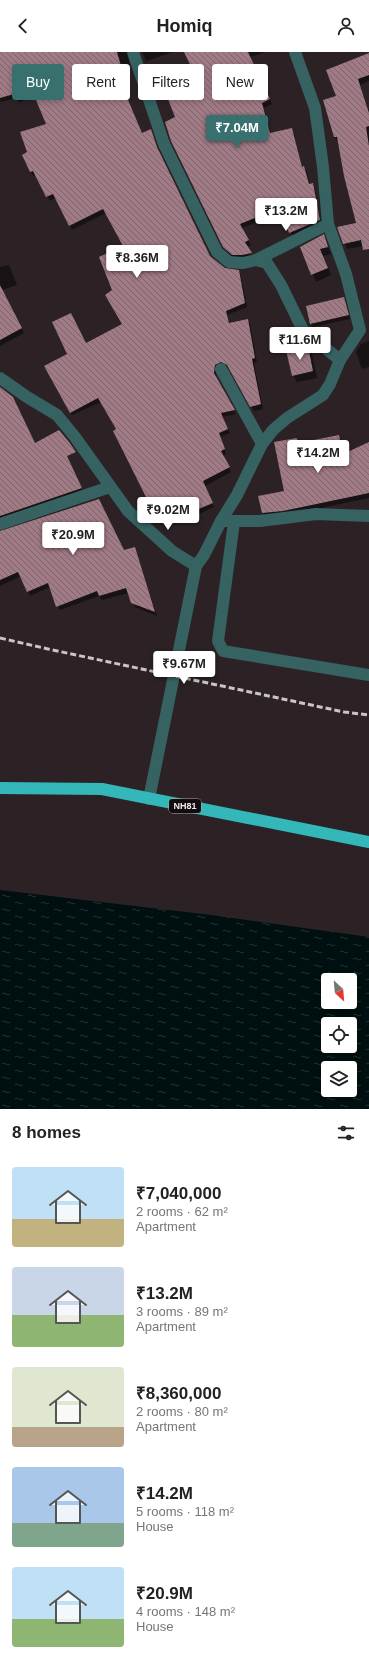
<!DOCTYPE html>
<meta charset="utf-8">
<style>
body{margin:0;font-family:Helvetica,sans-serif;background:#f2f2f2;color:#222;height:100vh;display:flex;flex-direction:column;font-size:15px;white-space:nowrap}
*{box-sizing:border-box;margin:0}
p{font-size:13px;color:#767676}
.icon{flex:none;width:22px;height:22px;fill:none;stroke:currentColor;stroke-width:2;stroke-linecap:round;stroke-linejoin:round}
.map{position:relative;height:1057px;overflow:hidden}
.sheet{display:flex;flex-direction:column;background:#fff;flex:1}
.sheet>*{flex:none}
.hud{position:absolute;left:12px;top:12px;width:345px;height:36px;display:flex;gap:8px}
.needle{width:26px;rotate:154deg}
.controls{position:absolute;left:321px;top:921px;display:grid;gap:8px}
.controls a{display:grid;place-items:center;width:36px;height:36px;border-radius:4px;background:#fff;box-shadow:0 2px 6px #0003;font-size:20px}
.price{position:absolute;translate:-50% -34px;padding:0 9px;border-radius:4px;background:#fff;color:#222;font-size:13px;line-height:26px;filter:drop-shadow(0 1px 2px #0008)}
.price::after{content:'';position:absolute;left:50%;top:24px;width:12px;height:9px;margin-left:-6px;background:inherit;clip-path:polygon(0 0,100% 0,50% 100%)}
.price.selected{background:#386f6f;color:#fff}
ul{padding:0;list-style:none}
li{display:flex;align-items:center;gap:12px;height:100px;padding:0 12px}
li span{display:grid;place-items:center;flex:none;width:112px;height:80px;border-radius:4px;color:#555}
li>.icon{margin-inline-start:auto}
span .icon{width:48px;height:48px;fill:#fffc;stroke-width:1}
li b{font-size:17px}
h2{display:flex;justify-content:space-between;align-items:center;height:48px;padding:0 12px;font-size:17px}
.pill{padding:0 14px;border-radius:4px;background:#fff;box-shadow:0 2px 6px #0003;font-size:14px;line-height:36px}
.pill.selected{background:#386f6f;color:#fff}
header{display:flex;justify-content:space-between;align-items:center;height:52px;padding:0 12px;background:#fff;font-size:18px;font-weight:700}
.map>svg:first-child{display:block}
.water{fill:url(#water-ripples);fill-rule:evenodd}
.shadow{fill:#0007}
.building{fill:url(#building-back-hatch)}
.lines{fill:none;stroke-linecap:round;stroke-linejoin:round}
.street{stroke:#366262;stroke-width:12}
.highway{stroke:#33b7b8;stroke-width:12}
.rail{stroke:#ccc4c6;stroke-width:3;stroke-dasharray:6 3;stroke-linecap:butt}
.labels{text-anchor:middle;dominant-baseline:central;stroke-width:3;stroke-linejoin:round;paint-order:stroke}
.shield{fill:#110d0e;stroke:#aea8a9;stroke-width:1}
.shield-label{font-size:9px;font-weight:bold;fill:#f2eaec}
</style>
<header><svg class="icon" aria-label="back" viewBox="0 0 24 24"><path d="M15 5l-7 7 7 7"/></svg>Homiq<svg class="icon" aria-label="person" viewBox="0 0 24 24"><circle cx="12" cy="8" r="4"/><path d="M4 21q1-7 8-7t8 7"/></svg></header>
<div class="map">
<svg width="369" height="1057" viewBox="0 0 369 1057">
<defs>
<pattern id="water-ripples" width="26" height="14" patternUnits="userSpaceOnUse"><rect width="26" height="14" fill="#000f0f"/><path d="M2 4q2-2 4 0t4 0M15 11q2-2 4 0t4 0" fill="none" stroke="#263232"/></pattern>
<pattern id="building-back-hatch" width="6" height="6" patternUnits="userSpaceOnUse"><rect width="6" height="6" fill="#a07a84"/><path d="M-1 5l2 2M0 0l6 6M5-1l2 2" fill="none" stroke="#7d656c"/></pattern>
</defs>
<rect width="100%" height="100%" fill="#2c2225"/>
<!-- water -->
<path class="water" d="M 0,838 L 211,863 L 369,885 L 369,1057 L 0,1057 ZM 328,928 L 350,928 L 350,950 L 328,950 ZM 328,972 L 350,972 L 350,994 L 328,994 ZM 328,1016 L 350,1016 L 350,1038 L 328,1038 Z"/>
<!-- shadow -->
<g class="shadow">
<path d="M 15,0 L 130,0 L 128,4 L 130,14 L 123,17 L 128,39 L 124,40 L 142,82 L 151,78 L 153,83 L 159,101 L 210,205 L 224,217 L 238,219 L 241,224 L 247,255 L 227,263 L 230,272 L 248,268 L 250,272 L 257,310 L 254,311 L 263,357 L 254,359 L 231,317 L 224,314 L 216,318 L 216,326 L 236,362 L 222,365 L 230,381 L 220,385 L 226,402 L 223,403 L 231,420 L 205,434 L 214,455 L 193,465 L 186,452 L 157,465 L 117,378 L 101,350 L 72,363 L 45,315 L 124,273 L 114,239 L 124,195 L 106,161 L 72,178 L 56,146 L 50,149 L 36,123 L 33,124 L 31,120 L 23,103 L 28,101 L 47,72 L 36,45 L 19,50 L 16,46 L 1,50 L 0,48 L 0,6 Z"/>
<path d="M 142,0 L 173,0 L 146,9 Z"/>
<path d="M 185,0 L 265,0 L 250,5 L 272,52 L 264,56 L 271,82 L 292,77 L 294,81 L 302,116 L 304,115 L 307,120 L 310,133 L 313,132 L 315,137 L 321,172 L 293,185 L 282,160 L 242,176 L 251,193 L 247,195 L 253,206 L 235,207 L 227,200 L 176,65 L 197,25 Z"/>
<path d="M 369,2 L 369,29 L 360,33 L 369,59 L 369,193 L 347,197 L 338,176 L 358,172 L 338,90 L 335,85 L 337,44 Z"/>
<path d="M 323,184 L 331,202 L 323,204 L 331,223 L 316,230 L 301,195 Z"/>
<path d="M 9,213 L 17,233 L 2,238 L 24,281 L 0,294 L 0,215 Z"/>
<path d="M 344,246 L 350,267 L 313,275 L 311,271 Z"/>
<path d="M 369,289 L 369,315 L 362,317 L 356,300 L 361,292 Z"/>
<path d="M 308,295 L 312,302 L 317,326 L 297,330 L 293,323 Z"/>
<path d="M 338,384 L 341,389 L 344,403 L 369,391 L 369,446 L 287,463 L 266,466 L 263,461 L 285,439 L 296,387 L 299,392 Z"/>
<path d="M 63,397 L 84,441 L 0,469 L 0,422 Z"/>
<path d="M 0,480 L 124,499 L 134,496 L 157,564 L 135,555 L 129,541 L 102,548 L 99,544 L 60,558 L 50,535 L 30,544 L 21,524 L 0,534 Z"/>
</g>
<!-- building -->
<g class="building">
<path d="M 0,0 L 117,0 L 127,35 L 123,36 L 142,81 L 151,77 L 157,95 L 210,204 L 225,216 L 239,218 L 245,251 L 226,259 L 229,271 L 248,267 L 255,306 L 252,307 L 261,352 L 250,355 L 227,313 L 221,310 L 215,313 L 214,321 L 235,358 L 221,361 L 228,377 L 219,381 L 225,397 L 221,399 L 230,415 L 203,429 L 213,451 L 189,461 L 183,448 L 154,461 L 113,379 L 116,377 L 98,346 L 70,361 L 44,314 L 67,302 L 52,270 L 71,261 L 86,291 L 122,272 L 105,243 L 112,238 L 99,205 L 123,194 L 103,157 L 69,174 L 53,142 L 46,145 L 33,119 L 30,120 L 22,103 L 27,100 L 20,80 L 46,72 L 33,41 L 15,46 L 14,42 L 0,46 Z"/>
<path d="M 184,0 L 248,0 L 270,47 L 262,51 L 270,81 L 292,76 L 302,115 L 304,114 L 309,132 L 313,131 L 320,168 L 289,181 L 279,156 L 240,172 L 249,188 L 245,190 L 252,201 L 242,203 L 232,203 L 223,195 L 171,89 L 165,70 L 175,65 L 164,37 L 196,25 Z"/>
<path d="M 369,1 L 369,23 L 358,27 L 369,61 L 369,74 L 366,75 L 369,94 L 369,197 L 363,198 L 361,188 L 343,192 L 337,175 L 356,171 L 344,124 L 337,85 L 334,85 L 323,48 L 336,44 L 326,18 Z"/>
<path d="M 324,182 L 328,195 L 320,197 L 328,216 L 311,223 L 300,195 Z"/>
<path d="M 0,233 L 22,276 L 0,288 Z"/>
<path d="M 344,245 L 349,263 L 310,272 L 306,254 Z"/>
<path d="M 308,294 L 313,319 L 292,324 L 286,298 Z"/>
<path d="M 0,335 L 13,345 L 35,391 L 59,378 L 69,390 L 76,400 L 67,404 L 82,436 L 0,464 Z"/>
<path d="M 339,383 L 343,402 L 369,390 L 369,441 L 283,459 L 262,461 L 258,444 L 284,439 L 274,390 L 297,386 L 298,391 Z"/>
<path d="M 99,447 L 124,498 L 135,495 L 155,560 L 131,551 L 126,536 L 99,544 L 97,539 L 56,555 L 48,531 L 27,540 L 18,520 L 0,528 L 0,479 Z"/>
</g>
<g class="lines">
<!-- street -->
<g class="street">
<path d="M 133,0 L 164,92 L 217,200 L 229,210 L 243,211 L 256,208 L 267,211 L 281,233 L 303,278 L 340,308"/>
<path d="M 256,208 L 328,172"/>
<path d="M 221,317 L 262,392"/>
<path d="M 0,326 L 27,345 L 57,363 L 75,385 L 128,459 L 172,499 L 196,514 L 204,503 L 221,469 L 260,469 L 316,462 L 369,464"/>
<path d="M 221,469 L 237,443 L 262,392 L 273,378 L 287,366 L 323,343 L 330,332 L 340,308 L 360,278 L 346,222 L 328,172 L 323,115 L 315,56 L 295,0"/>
<path d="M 234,470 L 218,589 L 223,599 L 369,623"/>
<path d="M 0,472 L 110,435"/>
<path d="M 149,747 L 196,514"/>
</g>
<!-- highway -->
<path class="highway" d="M 0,736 L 102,737 L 369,790"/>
<!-- rail -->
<path class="rail" d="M 0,586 L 48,597 L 344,660 L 369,663"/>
</g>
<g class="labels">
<!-- shield labels -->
<rect class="shield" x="169" y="747" width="32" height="14" rx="3"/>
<g class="shield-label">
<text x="185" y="754">NH81</text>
</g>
</g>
</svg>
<div class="controls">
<a><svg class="needle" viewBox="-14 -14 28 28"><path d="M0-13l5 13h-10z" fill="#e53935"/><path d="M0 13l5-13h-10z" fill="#767676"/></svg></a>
<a><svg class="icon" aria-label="locate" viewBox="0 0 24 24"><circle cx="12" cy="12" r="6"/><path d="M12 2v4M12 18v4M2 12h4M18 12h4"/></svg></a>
<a><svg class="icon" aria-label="layers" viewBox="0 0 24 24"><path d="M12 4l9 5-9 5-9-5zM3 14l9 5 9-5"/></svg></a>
</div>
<b class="price selected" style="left:237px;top:97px">₹7.04M</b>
<b class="price" style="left:286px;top:180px">₹13.2M</b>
<b class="price" style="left:137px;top:227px">₹8.36M</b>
<b class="price" style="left:300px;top:309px">₹11.6M</b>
<b class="price" style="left:318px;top:422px">₹14.2M</b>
<b class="price" style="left:168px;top:479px">₹9.02M</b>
<b class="price" style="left:73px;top:504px">₹20.9M</b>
<b class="price" style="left:184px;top:633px">₹9.67M</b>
<div class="hud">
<a class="pill selected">Buy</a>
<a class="pill">Rent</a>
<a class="pill">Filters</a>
<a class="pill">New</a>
</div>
</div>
<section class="sheet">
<h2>8 homes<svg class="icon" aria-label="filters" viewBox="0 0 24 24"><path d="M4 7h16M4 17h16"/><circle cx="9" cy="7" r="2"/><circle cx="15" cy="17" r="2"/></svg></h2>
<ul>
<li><span style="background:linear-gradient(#bfe0f5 65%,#c2b280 0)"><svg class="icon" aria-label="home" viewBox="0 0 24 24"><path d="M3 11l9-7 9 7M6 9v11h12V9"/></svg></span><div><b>₹7,040,000</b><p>2 rooms · 62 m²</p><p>Apartment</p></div></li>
<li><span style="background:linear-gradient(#c9d6e8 60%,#8fb573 0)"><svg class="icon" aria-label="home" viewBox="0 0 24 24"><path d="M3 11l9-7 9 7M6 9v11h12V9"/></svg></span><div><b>₹13.2M</b><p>3 rooms · 89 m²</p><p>Apartment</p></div></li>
<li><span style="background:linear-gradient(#dfe7d0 75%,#b9a48a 0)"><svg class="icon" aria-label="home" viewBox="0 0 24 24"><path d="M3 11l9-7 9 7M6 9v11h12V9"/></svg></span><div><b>₹8,360,000</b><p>2 rooms · 80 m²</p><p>Apartment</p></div></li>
<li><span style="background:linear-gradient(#a9c7e8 70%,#7fa58c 0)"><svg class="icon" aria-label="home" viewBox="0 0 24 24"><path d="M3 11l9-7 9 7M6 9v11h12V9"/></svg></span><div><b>₹14.2M</b><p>5 rooms · 118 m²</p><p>House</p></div></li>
<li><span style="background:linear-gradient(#bfe0f5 65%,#8fb573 0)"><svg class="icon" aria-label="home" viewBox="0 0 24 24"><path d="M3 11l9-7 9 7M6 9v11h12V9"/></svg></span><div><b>₹20.9M</b><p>4 rooms · 148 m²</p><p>House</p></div></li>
</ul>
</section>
